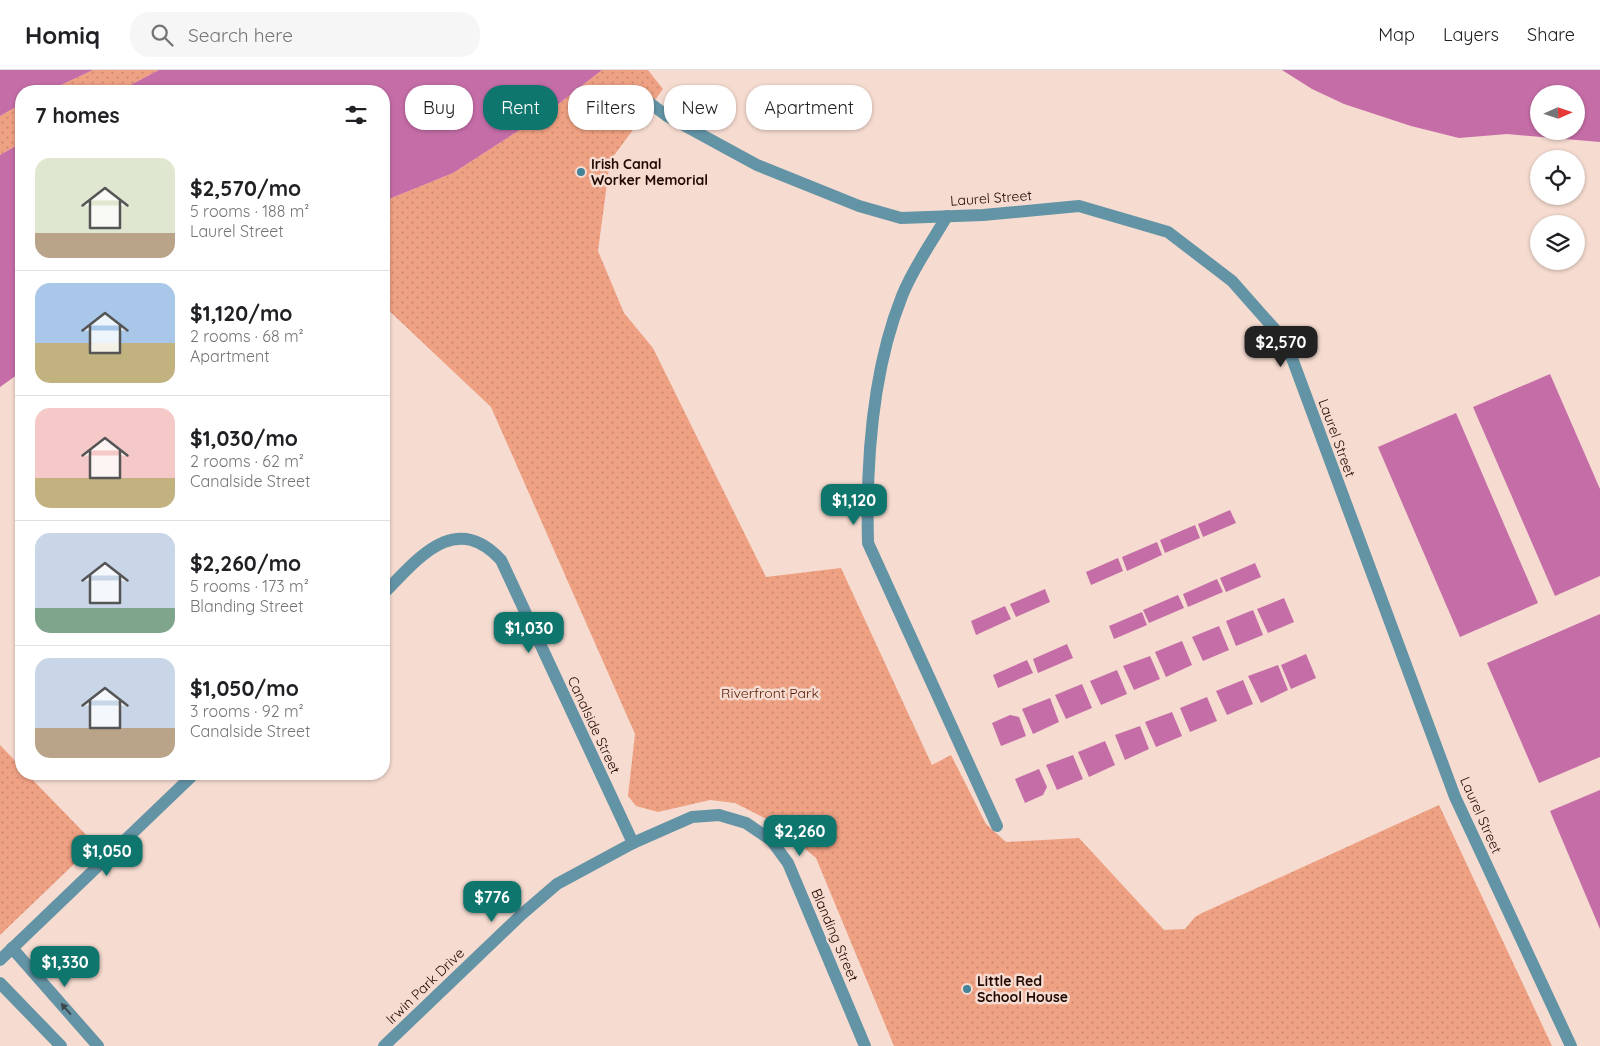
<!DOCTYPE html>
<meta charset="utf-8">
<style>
body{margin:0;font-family:Quicksand,sans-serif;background:#f6f6f6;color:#202124;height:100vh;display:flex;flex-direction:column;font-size:19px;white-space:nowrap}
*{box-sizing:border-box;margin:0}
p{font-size:16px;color:#757577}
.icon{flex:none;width:28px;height:28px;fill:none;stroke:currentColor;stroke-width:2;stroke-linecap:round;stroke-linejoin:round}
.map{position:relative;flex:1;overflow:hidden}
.details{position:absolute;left:15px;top:15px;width:375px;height:695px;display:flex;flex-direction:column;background:#fff;border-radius:20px;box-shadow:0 1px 4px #0004}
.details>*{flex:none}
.top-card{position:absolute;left:405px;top:15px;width:475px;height:45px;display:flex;gap:10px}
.needle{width:32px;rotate:87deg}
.buttons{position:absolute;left:1530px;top:15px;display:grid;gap:10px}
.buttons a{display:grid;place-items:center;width:55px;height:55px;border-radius:50%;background:#fff;box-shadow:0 1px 4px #0004;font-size:25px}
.price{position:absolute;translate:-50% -42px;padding:0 11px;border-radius:10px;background:#0f766e;color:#fff;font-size:16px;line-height:32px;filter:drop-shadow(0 1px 2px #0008)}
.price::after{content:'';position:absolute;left:50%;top:30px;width:15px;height:11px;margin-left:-8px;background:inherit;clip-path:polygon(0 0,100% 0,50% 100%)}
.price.active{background:#222;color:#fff}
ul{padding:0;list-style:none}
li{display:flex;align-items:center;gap:15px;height:125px;padding:0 20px}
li+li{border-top:1px solid #e0e0e0}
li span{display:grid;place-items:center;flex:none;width:140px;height:100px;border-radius:15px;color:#555}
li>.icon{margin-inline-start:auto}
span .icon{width:60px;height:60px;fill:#fffc;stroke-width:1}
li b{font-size:21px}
h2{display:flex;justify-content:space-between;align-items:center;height:60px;padding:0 20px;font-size:21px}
.tag{padding:0 18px;border-radius:20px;background:#fff;box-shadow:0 1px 4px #0004;font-size:18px;line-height:45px}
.tag.active{background:#0f766e;color:#fff}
header{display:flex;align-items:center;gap:30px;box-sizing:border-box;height:70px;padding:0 25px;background:#fff;border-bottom:1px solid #e0e0e0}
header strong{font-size:24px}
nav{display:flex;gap:28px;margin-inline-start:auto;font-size:18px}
.search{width:350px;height:45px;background:#f6f6f6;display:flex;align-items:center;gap:12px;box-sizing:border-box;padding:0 18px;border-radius:20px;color:#757577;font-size:19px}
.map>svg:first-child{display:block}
.park{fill:url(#park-dots)}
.water{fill:#c56da7;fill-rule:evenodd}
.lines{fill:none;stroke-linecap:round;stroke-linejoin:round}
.street{stroke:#6394a6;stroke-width:12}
.oneway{fill:#3e484c}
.poi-dot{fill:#448398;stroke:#f6dbd0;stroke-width:2}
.labels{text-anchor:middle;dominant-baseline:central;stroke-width:5;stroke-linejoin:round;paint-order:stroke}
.poi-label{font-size:14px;font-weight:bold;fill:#1f0902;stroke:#f6dbd0;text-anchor:start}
.street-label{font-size:14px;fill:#1f0902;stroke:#f6dbd0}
.park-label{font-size:14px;fill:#551800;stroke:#f6dbd0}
</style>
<header>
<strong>Homiq</strong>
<div class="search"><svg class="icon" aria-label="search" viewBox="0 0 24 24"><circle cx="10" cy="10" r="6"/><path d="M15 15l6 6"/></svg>Search here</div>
<nav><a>Map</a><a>Layers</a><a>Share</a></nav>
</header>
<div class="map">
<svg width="1600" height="976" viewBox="0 0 1600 976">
<defs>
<pattern id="park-dots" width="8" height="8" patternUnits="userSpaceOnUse" patternTransform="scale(1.25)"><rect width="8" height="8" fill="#efa183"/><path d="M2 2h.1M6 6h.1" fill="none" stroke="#cc8970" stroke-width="1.8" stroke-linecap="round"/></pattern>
</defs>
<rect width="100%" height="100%" fill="#f6dbd0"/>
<!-- park -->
<g class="park">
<path d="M 93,0 L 159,0 L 119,21 L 48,21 Z"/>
<path d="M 602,0 L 648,0 L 663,19 L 610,91 L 598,181 L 624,243 L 653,278 L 766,507 L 841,498 L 932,695 L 951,685 L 986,754 L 1006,772 L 1079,768 L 1164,860 L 1185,859 L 1195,847 L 1202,843 L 1439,735 L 1552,976 L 894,976 L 816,788 L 774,753 L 735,733 L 710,730 L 658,742 L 636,736 L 628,726 L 635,664 L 491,337 L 384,236 L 384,131 L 453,103 L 552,39 Z"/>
<path d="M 21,34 L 21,73 L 0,85 L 0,46 Z"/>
<path d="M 0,675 L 21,697 L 21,704 L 27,704 L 95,774 L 0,865 Z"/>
</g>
<!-- water -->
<g class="water">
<path d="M 0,0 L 93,0 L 48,21 L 21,21 L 21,34 L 0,46 Z"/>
<path d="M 159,0 L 602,0 L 552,39 L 453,103 L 384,131 L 384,21 L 119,21 Z"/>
<path d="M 1282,0 L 1600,0 L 1600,72 L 1507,64 L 1459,68 L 1411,56 L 1344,34 L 1312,19 ZM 1539,24 L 1576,24 L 1576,61 L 1539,61 Z"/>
<path d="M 21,73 L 21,302 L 0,317 L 0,85 Z"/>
<path d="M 1550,304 L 1600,419 L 1600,506 L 1555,526 L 1473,337 Z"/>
<path d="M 1456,343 L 1538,533 L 1460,567 L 1378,377 Z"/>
<path d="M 1230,440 L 1236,453 L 1203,467 L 1198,454 Z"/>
<path d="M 1195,455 L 1200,468 L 1165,483 L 1160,470 Z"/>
<path d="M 1157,472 L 1162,485 L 1127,501 L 1122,487 Z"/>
<path d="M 1118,488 L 1123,501 L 1091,515 L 1086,502 Z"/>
<path d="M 1255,493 L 1261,507 L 1226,522 L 1220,508 Z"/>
<path d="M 1217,509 L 1223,522 L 1188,537 L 1183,524 Z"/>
<path d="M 1045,519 L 1050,532 L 1016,547 L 1010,534 Z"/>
<path d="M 1178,525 L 1184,538 L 1149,553 L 1143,540 Z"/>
<path d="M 1284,528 L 1294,552 L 1268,563 L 1257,539 Z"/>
<path d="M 1005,536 L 1011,549 L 976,565 L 971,551 Z"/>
<path d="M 1253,540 L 1263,565 L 1236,576 L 1226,551 Z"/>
<path d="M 1142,542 L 1147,555 L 1114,569 L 1109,556 Z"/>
<path d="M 1600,544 L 1600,687 L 1539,713 L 1487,593 Z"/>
<path d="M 1219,556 L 1229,580 L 1203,591 L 1192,567 Z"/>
<path d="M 1182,571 L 1192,595 L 1166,607 L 1155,582 Z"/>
<path d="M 1067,574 L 1073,588 L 1038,603 L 1033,589 Z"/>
<path d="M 1306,584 L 1316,608 L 1291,619 L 1281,595 Z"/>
<path d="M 1150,586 L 1160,609 L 1134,620 L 1123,596 Z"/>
<path d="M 1027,590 L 1033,603 L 998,618 L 993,605 Z"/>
<path d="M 1278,595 L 1288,620 L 1261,633 L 1248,606 Z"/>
<path d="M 1117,600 L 1127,624 L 1101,635 L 1090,611 Z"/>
<path d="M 1243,610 L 1253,634 L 1227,645 L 1216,621 Z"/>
<path d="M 1082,614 L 1092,638 L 1066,649 L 1055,625 Z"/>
<path d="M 1207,627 L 1217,651 L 1190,662 L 1180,638 Z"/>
<path d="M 1050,628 L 1059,652 L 1033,664 L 1022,639 Z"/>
<path d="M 1172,642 L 1182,666 L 1156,677 L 1145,652 Z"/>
<path d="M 1010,645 L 1019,647 L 1026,666 L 1001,676 L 992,653 Z"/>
<path d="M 1140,656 L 1149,679 L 1125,690 L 1115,665 Z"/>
<path d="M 1105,671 L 1115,695 L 1089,707 L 1078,682 Z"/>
<path d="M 1073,685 L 1083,709 L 1057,720 L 1046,695 Z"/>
<path d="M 1039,699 L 1047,717 L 1043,725 L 1025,733 L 1015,709 Z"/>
<path d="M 1600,720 L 1600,859 L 1550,741 Z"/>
</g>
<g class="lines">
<!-- street -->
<g class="street">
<path d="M 639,25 L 667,46 L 757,95 L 859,136 L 901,148 L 983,145 L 1079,136 L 1168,162 L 1232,211 L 1286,272 L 1455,727 L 1571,976"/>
<path d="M 947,146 C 932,172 913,198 902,226 C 872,301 866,393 868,473 L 997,756"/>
<path d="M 384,523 C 418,489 455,440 501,490 L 633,773"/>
<path d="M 12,878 L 98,976"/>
<path d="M 0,890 L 194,704"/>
<path d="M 0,913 L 61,976"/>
<path d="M 384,976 L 521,845 L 557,814 L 633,773 L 692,747 L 719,745 L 746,753 L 771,770 L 788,793 L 865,976"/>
</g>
</g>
<!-- one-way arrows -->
<defs><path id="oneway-solid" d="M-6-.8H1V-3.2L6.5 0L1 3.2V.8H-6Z" transform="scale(1.25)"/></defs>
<use class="oneway" href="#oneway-solid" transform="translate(66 939) rotate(-131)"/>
<!-- markers -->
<g class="poi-dot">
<circle cx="581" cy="102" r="5"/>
<circle cx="967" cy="919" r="5"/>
</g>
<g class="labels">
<!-- poi labels -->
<g class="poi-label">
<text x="591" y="94">Irish Canal<tspan x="591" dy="16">Worker Memorial</tspan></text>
<text x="977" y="911">Little Red<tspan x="977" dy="16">School House</tspan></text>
</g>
<!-- street labels -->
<g class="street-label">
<text transform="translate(991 128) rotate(-4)">Laurel Street</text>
<text transform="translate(1337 368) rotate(70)">Laurel Street</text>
<text transform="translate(594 655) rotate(65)">Canalside Street</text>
<text transform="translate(1481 745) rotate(66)">Laurel Street</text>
<text transform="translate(835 865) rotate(67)">Blanding Street</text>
<text transform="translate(425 916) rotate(-44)">Irwin Park Drive</text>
</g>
<!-- park labels -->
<g class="park-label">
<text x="770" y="623">Riverfront Park</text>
</g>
</g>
</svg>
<div class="buttons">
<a><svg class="needle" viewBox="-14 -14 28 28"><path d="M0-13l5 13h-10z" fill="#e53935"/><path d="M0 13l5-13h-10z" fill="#757577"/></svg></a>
<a><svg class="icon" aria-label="locate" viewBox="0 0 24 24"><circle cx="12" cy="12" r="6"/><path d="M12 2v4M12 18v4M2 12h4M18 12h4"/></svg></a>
<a><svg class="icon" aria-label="layers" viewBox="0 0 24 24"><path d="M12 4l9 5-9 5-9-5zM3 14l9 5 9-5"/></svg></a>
</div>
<b class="price active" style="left:1281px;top:298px">$2,570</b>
<b class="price" style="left:854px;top:456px">$1,120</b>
<b class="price" style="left:529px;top:584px">$1,030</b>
<b class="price" style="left:800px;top:787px">$2,260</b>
<b class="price" style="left:107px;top:807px">$1,050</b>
<b class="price" style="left:492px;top:853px">$776</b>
<b class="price" style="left:65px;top:918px">$1,330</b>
<div class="top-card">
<a class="tag">Buy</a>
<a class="tag active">Rent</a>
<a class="tag">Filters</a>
<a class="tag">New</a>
<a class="tag">Apartment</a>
</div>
<section class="details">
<h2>7 homes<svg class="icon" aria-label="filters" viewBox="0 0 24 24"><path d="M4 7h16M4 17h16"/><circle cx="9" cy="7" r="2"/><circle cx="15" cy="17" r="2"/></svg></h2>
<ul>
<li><span style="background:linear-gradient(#dfe7d0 75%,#b9a48a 0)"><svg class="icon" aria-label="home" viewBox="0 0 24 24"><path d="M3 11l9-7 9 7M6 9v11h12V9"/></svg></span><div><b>$2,570/mo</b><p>5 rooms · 188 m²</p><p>Laurel Street</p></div></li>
<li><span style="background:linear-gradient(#a9c7e8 60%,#c2b280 0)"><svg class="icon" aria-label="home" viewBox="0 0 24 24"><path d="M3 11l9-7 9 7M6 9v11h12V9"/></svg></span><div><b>$1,120/mo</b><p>2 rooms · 68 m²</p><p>Apartment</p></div></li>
<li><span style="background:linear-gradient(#f6c9c9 70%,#c2b280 0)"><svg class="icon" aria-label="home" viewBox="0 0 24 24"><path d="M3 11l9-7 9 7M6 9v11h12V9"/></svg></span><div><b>$1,030/mo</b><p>2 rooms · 62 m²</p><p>Canalside Street</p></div></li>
<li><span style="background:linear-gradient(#c9d6e8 75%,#7fa58c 0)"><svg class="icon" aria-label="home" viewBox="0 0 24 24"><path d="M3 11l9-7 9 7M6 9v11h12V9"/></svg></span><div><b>$2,260/mo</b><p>5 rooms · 173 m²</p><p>Blanding Street</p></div></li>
<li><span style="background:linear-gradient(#c9d6e8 70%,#b9a48a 0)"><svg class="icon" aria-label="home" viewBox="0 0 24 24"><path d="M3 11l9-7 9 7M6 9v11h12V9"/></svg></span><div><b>$1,050/mo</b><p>3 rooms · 92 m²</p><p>Canalside Street</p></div></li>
</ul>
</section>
</div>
